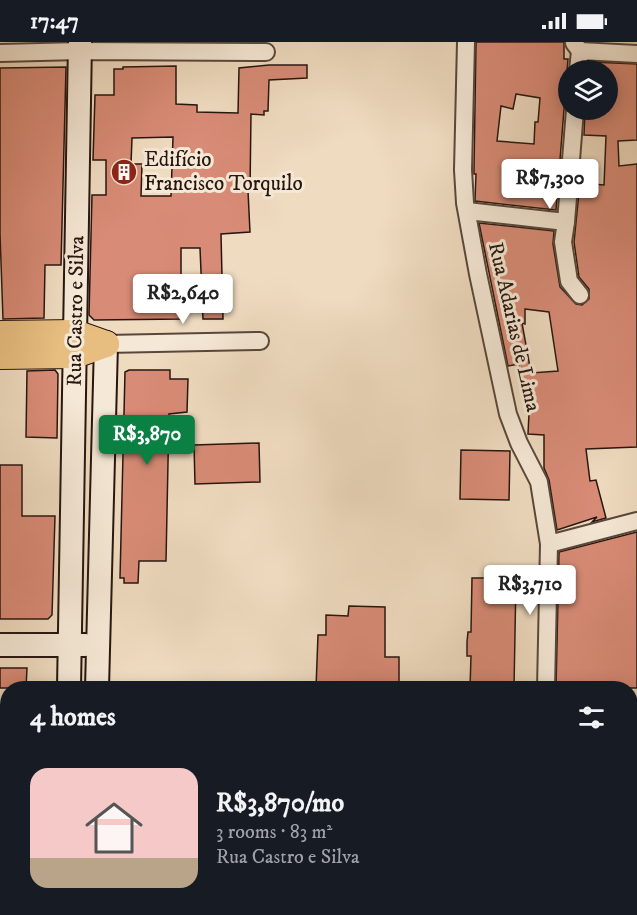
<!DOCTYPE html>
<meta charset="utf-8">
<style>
body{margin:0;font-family:"IM FELL DW Pica",serif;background:#242831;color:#f1f3f6;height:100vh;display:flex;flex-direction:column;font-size:22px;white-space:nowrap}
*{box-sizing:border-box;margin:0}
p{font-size:20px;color:#9ea1a6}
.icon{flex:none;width:33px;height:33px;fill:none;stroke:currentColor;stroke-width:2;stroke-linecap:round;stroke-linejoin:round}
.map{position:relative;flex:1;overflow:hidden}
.side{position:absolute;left:0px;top:639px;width:638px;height:234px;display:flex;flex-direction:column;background:#171b24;border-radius:24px 24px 0 0;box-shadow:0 3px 15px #0003}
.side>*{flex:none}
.tools{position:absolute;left:558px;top:18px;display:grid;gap:12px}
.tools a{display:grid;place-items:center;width:60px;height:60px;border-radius:50%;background:#171b24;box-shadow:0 3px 15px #0003;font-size:30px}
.price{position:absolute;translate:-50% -51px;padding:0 14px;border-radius:6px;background:#fff;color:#222;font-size:20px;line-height:39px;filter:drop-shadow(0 2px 3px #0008)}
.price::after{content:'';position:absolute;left:50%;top:36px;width:18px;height:14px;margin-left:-9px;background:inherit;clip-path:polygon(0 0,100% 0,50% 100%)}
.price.current{background:#0b8043;color:#fff}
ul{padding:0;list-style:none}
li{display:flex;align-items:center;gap:18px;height:150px;padding:0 30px}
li+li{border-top:2px solid #363941}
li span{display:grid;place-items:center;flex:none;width:168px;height:120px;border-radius:18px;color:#555}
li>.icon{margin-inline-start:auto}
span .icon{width:72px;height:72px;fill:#fffc;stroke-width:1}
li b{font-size:26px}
h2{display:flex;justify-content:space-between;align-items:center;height:72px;padding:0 30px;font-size:26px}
.status{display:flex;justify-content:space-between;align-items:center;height:42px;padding:0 30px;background:#171b24;direction:ltr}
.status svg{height:16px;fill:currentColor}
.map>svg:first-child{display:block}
.building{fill:#d88b76;stroke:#27160f;stroke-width:1.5;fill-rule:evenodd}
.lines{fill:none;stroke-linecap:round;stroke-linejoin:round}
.street-casing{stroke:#59473b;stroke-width:20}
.secondary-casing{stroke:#27160f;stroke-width:26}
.primary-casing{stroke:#27160f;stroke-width:28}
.street{stroke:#f5e8d6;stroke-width:16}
.secondary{stroke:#f5e8d6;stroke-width:22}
.primary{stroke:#e8be80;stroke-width:26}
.labels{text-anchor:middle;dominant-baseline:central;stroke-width:6;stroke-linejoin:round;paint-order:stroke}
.poi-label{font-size:21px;fill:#27160f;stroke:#f5e8d6;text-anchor:start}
.street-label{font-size:21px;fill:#27160f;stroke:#f5e8d6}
</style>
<div class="status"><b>17:47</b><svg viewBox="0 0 49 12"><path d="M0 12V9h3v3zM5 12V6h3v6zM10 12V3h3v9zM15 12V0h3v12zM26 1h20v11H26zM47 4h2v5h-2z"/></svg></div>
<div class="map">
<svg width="637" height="873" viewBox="0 0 637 873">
<rect width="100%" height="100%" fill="#efdbc0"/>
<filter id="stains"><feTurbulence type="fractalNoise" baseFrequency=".00333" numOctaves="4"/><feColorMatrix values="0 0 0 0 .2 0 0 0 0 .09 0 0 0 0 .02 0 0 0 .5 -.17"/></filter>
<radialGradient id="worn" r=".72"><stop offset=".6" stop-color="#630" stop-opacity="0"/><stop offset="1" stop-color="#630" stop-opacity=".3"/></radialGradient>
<!-- building -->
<g class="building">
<path d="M 476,0 L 564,0 L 564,17 L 568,17 L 556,168 L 475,159 L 476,132 L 474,132 L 474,128 ZM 516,52 L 540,56 L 538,80 L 535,80 L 534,102 L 497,99 L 501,64 L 513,67 Z"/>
<path d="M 592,20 L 637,22 L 637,98 L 618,99 L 619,124 L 637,122 L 637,405 L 586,407 L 590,439 L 596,438 L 606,476 L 592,480 L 597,475 L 557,488 L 549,438 L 544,426 L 544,393 L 528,392 L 530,351 L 521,350 L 519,322 L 508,324 L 479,181 L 554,189 L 553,202 L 560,245 L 576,262 L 582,263 L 589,257 L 589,247 L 579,235 L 574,200 L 580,141 L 604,143 L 606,94 L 584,93 L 585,68 L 608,68 L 608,28 L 592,28 ZM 525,267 L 549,270 L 558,329 L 531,331 L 522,281 L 525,282 Z"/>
<path d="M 269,23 L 307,23 L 307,36 L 269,38 L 268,69 L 264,69 L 264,73 L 251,72 L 250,149 L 248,149 L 250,190 L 221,192 L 223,277 L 203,277 L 200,206 L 181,206 L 181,277 L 94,278 L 89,273 L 92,153 L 106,153 L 106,118 L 93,118 L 95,53 L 114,53 L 114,27 L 123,27 L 123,25 L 176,24 L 176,62 L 197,63 L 197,70 L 238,71 L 239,26 ZM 173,95 L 171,154 L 141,154 L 142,122 L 131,122 L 132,96 Z"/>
<path d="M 66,25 L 61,223 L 45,223 L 44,276 L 3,277 L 0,192 L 0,26 Z"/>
<path d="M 55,328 L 58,332 L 57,396 L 26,395 L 27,329 Z"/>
<path d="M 129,328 L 170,328 L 170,337 L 188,337 L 187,370 L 169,372 L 166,519 L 139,519 L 138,541 L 124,541 L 124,536 L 120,536 L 125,330 Z"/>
<path d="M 259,401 L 260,440 L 195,442 L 194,403 Z"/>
<path d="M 461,408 L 510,409 L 509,458 L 460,457 Z"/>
<path d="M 0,423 L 22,423 L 22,474 L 55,474 L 52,573 L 48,577 L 0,577 Z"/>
<path d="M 637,490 L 637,646 L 556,646 L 559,510 Z"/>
<path d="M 472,536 L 516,536 L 514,646 L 470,646 L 471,614 L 467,614 L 467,600 L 468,590 L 471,590 Z"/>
<path d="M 349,564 L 385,565 L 385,615 L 399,615 L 399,646 L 316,646 L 318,593 L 326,593 L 326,573 L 348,574 Z"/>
<path d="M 0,626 L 27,626 L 26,646 L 0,646 Z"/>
</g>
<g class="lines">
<!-- street casing -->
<g class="street-casing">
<g id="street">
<path d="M 466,0 L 463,128 L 465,161 L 478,232 L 508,372 L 519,401 L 539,440 L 549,502 L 546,646"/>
<path d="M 574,1 L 580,9 L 578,28"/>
<path d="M 580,9 L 637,12"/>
<path d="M 0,11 L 80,9 L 266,10"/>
<path d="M 575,68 L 566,180 L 563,200 L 569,239 L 580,253"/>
<path d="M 467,169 L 566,180"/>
<path d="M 106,302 L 260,299"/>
<path d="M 549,502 L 637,479"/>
<path d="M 540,873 L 540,866"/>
</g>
</g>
<!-- secondary casing -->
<g class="secondary-casing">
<g id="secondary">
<path d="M 0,603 L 85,603"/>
<path d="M 69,646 L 80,0"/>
<path d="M 97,646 L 106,302"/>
<path d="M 65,873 L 65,866"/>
<path d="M 93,873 L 93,866"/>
</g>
</g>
<!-- primary casing -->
<g class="primary-casing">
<g id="primary">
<path d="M 0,292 L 75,291 L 106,302"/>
<path d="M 0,314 L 75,313 L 106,302"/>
</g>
</g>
<!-- street -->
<use href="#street" class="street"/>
<!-- secondary -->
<use href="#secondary" class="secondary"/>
<!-- primary -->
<use href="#primary" class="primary"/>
</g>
<!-- icons -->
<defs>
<g id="building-disc" transform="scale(1.35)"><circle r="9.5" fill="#8f2418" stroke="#f5e8d6"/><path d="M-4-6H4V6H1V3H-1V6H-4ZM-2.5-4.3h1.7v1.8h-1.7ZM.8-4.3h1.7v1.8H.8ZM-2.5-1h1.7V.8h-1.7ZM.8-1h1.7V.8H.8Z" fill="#fff"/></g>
</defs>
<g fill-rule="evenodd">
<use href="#building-disc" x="124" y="130"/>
</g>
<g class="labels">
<!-- poi labels -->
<g class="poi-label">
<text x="144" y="118">Edifício<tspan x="144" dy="24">Francisco Torquilo</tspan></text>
</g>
<!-- street labels -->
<g class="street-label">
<text transform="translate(76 269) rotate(-89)">Rua Castro e Silva</text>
<text transform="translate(514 285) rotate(77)">Rua Adarias de Lima</text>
</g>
</g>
<rect width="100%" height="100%" filter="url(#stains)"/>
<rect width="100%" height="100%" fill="url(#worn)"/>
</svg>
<div class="tools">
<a><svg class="icon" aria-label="layers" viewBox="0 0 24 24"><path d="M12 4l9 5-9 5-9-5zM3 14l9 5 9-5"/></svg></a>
</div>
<b class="price" style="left:550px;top:168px">R$7,300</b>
<b class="price" style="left:183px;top:283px">R$2,640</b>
<b class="price current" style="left:147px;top:424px">R$3,870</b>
<b class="price" style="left:530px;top:574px">R$3,710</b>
<section class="side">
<h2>4 homes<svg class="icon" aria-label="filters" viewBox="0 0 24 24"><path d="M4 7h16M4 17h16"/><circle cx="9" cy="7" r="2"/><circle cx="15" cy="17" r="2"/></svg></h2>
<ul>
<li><span style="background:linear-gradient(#f6c9c9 75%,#b9a48a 0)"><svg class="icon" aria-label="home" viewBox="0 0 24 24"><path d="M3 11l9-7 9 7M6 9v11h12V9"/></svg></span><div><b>R$3,870/mo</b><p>3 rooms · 83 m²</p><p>Rua Castro e Silva</p></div></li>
</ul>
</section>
</div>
